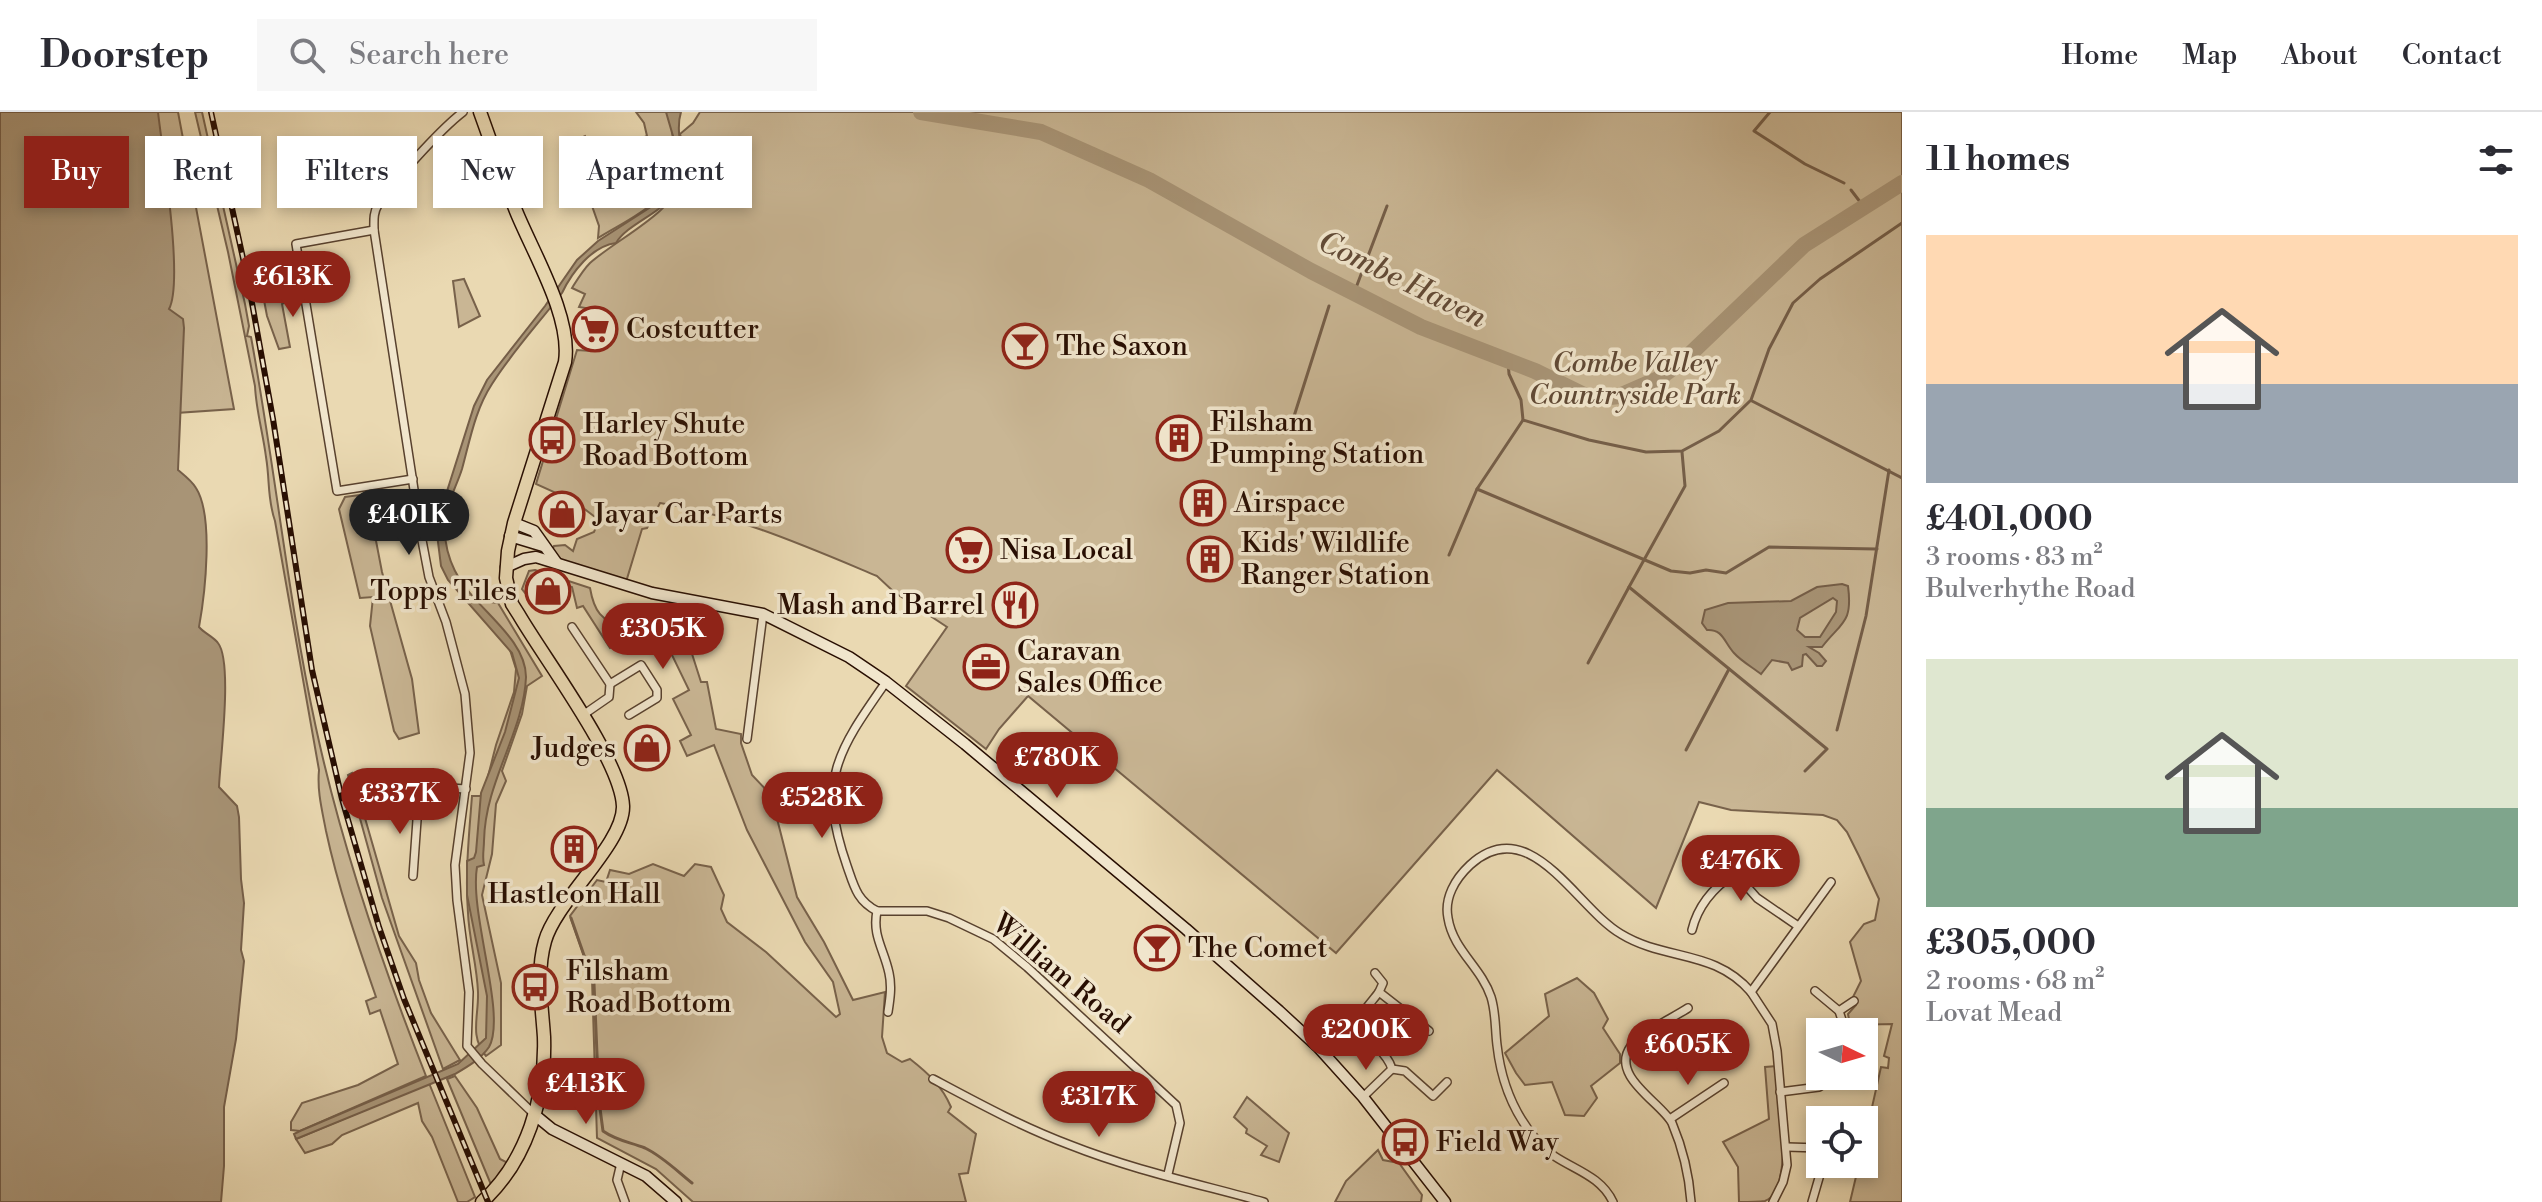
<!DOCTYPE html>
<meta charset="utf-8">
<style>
body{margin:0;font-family:"Libre Bodoni",serif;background:#f7f7f7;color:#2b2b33;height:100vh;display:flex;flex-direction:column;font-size:30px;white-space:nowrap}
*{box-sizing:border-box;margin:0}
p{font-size:26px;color:#7c7c81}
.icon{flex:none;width:44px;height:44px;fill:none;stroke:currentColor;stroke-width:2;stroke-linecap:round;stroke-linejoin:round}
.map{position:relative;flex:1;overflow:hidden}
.details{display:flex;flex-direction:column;background:#fff;width:640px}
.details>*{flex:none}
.guide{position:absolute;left:24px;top:24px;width:760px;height:72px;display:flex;gap:16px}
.needle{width:52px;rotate:95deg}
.fabs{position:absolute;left:1806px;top:906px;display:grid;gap:16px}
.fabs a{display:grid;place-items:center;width:72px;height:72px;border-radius:0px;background:#fff;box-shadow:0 4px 12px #0003;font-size:40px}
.price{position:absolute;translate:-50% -68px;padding:0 18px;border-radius:28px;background:#8f2418;color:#fff;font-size:26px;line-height:52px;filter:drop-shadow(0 2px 4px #0008)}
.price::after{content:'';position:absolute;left:50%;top:48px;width:24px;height:18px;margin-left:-12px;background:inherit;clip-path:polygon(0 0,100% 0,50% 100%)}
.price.on{background:#222;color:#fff}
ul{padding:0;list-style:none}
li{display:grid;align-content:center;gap:16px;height:424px;padding:0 24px}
li span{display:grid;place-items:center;height:248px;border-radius:0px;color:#555}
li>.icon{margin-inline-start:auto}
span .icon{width:144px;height:144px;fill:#fffc;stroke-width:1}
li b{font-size:34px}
h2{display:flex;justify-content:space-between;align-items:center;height:96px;padding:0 24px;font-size:34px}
.chip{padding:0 28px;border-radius:0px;background:#fff;box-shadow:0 4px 12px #0003;font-size:28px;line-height:72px}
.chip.on{background:#8f2418;color:#fff}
header{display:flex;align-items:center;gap:48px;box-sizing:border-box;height:112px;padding:0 40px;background:#fff;border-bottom:2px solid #e1e1e2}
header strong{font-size:38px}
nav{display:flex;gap:44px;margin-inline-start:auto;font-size:28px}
.search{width:560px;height:72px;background:#f7f7f7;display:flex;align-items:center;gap:20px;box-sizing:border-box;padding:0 28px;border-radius:0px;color:#7c7c81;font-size:30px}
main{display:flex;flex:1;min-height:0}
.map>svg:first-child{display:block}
.green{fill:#c9b694;stroke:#78624b;stroke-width:2}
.water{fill:#a89476;stroke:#755e48;stroke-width:2;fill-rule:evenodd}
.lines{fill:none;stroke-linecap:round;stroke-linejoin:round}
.stream{stroke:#755e48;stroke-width:3}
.river{stroke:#a89476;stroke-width:16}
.street-casing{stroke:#58412e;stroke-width:10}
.secondary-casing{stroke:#280e02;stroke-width:13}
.highway-casing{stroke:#280e02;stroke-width:15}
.street{stroke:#f1e6cd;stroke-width:7}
.secondary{stroke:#f1e6cd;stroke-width:10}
.highway{stroke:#ead9b2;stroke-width:12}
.rail-casing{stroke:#280e02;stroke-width:6}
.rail{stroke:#f1e6cd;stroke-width:3;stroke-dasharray:9;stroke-linecap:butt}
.labels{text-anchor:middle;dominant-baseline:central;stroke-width:7;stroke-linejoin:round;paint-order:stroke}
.poi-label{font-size:28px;fill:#280e02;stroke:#f1e6cd;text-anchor:start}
.park-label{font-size:28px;font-style:italic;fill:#604935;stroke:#f1e6cd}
.street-label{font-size:28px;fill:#280e02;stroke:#f1e6cd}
.water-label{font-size:30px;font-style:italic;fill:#624a36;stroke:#f1e6cd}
</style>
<header>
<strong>Doorstep</strong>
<div class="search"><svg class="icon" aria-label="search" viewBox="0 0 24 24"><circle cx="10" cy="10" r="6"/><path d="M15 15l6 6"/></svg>Search here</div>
<nav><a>Home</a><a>Map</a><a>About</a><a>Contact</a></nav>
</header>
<main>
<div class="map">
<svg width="1902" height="1090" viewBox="0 0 1902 1090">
<rect width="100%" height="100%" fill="#ead9b2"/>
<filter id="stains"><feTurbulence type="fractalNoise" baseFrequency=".0025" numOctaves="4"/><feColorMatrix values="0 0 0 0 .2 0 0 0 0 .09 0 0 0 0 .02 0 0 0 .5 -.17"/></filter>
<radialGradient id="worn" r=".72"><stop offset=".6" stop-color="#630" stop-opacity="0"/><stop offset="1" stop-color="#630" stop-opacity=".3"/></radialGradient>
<!-- green -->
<g class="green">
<path d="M 0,0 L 178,0 L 234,297 L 0,313 Z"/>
<path d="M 195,0 L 202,0 L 245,192 L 249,214 L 247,224 L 251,225 C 275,355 288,487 316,616 C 342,736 381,850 426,964 L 300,1019 L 291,1018 L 291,1010 L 302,991 L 358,973 L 398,952 L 380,898 L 370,902 L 366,889 L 376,885 C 357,830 338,775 326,719 C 322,698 317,679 319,658 L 275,409 C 267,386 270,368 266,345 C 263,321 256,298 255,274 L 228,140 Z"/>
<path d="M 636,0 L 667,0 L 672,6 C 670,21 676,35 676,50 C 673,90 628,107 598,126 L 599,114 L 570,31 L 585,24 L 599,60 L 616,56 L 610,37 L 624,34 L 647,24 L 644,11 Z"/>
<path d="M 700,0 L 1902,0 L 1902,1090 L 1850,1090 L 1859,1052 L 1864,1052 L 1864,1031 L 1881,955 L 1888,956 L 1889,946 L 1884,944 L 1892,912 L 1850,913 L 1848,902 L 1856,893 L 1853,885 L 1861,869 L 1850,830 L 1864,812 L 1875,808 L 1879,787 L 1859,744 L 1847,720 L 1837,708 L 1823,703 L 1731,698 L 1699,690 L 1656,796 L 1497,658 L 1336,841 L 1028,584 L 999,617 L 986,637 L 906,574 L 947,515 L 894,480 L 877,464 C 810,436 733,402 660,391 L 647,416 L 642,417 L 626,470 L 564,454 L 552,438 L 554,434 L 565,433 L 573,439 L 577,427 L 594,420 L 599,408 L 574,389 L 536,372 L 577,238 L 591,239 L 603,229 L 605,199 L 579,195 L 585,182 L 572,176 C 577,168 583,158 590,151 C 618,126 674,101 684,64 C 688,51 684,35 680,22 L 693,11 Z"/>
<path d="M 287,142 L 294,182 L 284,185 L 284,191 L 282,192 L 290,235 L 279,237 L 267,204 L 256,146 Z"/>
<path d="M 464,167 L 480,204 L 459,215 L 453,169 Z"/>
<path d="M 367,382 L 382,460 L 412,567 L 419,621 L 399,627 L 394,619 L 370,514 L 373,485 L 360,486 L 339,397 L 345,385 Z"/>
<path d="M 535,458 L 590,476 C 594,499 601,509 624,515 L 640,503 L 678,498 L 701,570 L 707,570 L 716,617 L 741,622 L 741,631 L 752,663 L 771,683 L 797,785 L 824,830 L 853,888 L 885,880 L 882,925 L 887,941 L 902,950 L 910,947 C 928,961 942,974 951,995 L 948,1000 L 976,1022 L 968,1061 L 959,1062 L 966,1090 L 693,1090 L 656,1057 L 597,1026 L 592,867 L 570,804 L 597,768 L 606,770 L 610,758 L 629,762 L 653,752 L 684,764 L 695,752 L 711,755 L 724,783 L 721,797 L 727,810 L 766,840 L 836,905 L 840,902 L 833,870 L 805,830 L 747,718 L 714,633 L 687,644 L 680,629 L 691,623 L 673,587 L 689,578 L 657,512 L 610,536 L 583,494 L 577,496 L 572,475 L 531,464 L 525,481 L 522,477 L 529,459 Z"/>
<path d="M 466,487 L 498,491 L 542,564 L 527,574 L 522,602 L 502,659 L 506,669 L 496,692 L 492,742 L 482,783 L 501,871 L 501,933 L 486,944 C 469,924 479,904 478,880 C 477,853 469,827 468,801 C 465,762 469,723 472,684 L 483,684 L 496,633 L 514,580 L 516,557 L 510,538 Z"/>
<path d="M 352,661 L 399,824 L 416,851 L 419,868 L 431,901 L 460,948 L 443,957 L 382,786 L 348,663 Z"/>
<path d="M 1577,866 L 1594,881 L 1608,907 L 1603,916 L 1620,942 L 1620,951 L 1591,974 L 1597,986 L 1584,1004 L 1565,1003 L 1552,970 L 1525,973 L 1516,961 L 1505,941 L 1549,904 L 1545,882 Z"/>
<path d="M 1777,954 C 1779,979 1795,1078 1765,1089 C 1758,1090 1747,1090 1739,1090 L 1738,1055 L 1723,1030 L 1769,1007 L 1765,955 Z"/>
<path d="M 455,964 L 477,996 L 500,1047 L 510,1052 L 492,1075 L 447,967 Z"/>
<path d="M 429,971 L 475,1085 L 467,1090 L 458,1090 L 432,1025 L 422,1009 L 418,991 L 342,1023 L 332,1032 L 305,1041 L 296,1027 Z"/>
<path d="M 1247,985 L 1289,1021 L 1279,1050 L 1261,1043 L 1267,1034 L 1246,1021 L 1247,1017 L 1234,1005 Z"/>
<path d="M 1378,1038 L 1383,1048 L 1399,1051 L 1422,1083 L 1421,1090 L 1335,1090 L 1346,1069 Z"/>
</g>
<!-- water -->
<g class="water">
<path d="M 0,0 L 158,0 C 162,37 184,169 169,197 L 183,207 L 184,216 L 178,358 C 184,363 192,369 196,376 C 214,404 205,482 199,515 C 204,521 214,525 218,531 C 233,550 220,648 219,675 L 237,694 L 239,705 L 241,767 L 244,791 L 241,838 L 244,849 L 236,927 L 224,995 L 224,1054 L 221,1090 L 0,1090 Z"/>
<path d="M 666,0 L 681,0 C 673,26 691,53 676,79 C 662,102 628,111 616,131 C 592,134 572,160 562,181 C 539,211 512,240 492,272 C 475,298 470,328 462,357 C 458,370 451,383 447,397 C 440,424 449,455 466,476 C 485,502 526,530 526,565 C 524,620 485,669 484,729 C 484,737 482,745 484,753 L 477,755 C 469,802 507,903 489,935 C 481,947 467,955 455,962 L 296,1027 L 294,1022 L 300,1019 L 458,952 L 486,926 L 487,884 L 467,783 L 467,749 L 474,746 L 476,740 L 481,681 L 505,620 L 519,566 L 512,541 L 448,468 L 441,454 L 436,414 L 474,294 L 487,268 L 545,194 L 577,148 L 598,129 L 660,89 L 672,74 L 676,60 L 675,31 Z"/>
<path d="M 1842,472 L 1848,474 C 1853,512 1841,510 1822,535 L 1809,535 L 1819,541 L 1826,549 L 1822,554 L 1817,554 L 1806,542 L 1803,543 L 1802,554 L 1792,558 L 1788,551 L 1772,548 L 1761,562 C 1752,555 1741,549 1734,541 C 1724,530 1723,517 1707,518 L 1702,511 L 1705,498 L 1728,491 L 1791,489 L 1817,475 ZM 1833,486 L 1837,489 L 1836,500 L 1820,525 L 1805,525 L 1797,518 L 1800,506 Z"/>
</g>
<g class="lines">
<!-- stream -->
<g class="stream">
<path d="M 1770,0 L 1754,19 L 1805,52 L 1844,71"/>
<path d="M 1851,78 L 1864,95"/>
<path d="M 1354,181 L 1387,94"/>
<path d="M 1508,249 L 1509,262 L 1521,288 L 1523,308 L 1589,328 L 1646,340 L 1682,339 L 1719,319 L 1751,288 L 1769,237 L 1793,191 L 1820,167 L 1902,111"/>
<path d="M 1752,289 L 1902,366"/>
<path d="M 1268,304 L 1289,320 L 1329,194"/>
<path d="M 1682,340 L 1685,374 L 1629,475 L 1827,637 L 1805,659"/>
<path d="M 1477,377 L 1671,459 L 1690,461 L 1706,458 L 1726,461 L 1769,435 L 1877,437"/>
<path d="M 1449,443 L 1477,377 L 1523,308"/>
<path d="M 1588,551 L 1629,475"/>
<path d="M 1837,618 L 1866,504 L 1889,358"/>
<path d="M 1686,638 L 1729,557"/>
<path d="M 571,806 L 594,872 L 599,989 L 603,1019 C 617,1029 630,1030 645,1036 C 662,1044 677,1059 692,1071"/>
</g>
<!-- river -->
<path class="river" d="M 921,0 L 1041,20 L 1149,68 L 1311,159 L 1421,215 L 1535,259 L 1592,287 L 1619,284 L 1658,267 L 1686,246 L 1804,133 L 1902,71"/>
<!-- street casing -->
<g class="street-casing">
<g id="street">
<path d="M 463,0 C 442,16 392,70 378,93 C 373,101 374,109 374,118 L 421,423 L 429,465 L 446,510 L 465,582 L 470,641 L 455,753 L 457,788 L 469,880 L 467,934 L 482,952 L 535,1003"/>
<path d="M 374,118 L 296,132 L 337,379 L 413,367"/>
<path d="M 572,515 L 610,572 L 609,585 L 583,603"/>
<path d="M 886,570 C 837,640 817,668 847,754 C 854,774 857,789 877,799 C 872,824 884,837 889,861 C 892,874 890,887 888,900"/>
<path d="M 610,572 L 641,553 L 657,578 L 657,586 L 629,603"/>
<path d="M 747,627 L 763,502"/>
<path d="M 410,682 L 417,708 L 413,764"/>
<path d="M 377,691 L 434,675 L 466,677"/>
<path d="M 1726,747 L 1735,761"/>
<path d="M 877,799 L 927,799 L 949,806 L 993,827 L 1027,855 L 1176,993 L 1180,1011 L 1168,1062"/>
<path d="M 1692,818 C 1698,793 1714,775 1735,761 L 1757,786 L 1798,814"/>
<path d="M 1375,861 L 1383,871 L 1379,880 L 1429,919"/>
<path d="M 1815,879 L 1839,899 L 1846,920"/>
<path d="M 1379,880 C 1374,887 1367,894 1363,901 C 1353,922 1386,935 1392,957 L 1405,959 L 1433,984 L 1447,970"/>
<path d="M 1688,896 C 1673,906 1640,921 1631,934 C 1609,964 1662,991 1672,1011 C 1683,1037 1689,1062 1691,1090"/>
<path d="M 1839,899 L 1854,889"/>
<path d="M 933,967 C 978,991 1022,1015 1070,1033 C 1133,1058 1199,1072 1264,1090"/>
<path d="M 1780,980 L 1819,975 L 1836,964"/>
<path d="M 1363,985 L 1392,957"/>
<path d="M 1670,1007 L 1724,971"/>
<path d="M 1787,1035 L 1820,1036"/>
<path d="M 621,1051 L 617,1068 L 625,1090"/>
<path d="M 1613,1090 C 1598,1058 1561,1056 1539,1031 C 1514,1003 1501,970 1497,933 C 1495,917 1496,901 1491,885 C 1481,855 1453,838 1448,806 C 1444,786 1455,767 1470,753 C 1530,698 1576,796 1621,822 C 1665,849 1714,837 1751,880"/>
<path d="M 1773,1090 L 1783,1070 L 1787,1053 L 1777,939 L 1772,912 L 1751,880 L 1831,770"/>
<path d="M 1812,1090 L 1823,1052"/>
</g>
</g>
<!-- secondary casing -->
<g class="secondary-casing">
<g id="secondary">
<path d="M 514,411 L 534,419 L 556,450"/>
<path d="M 510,424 L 543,434"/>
<path d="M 506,455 L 524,447 L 536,445 L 652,481 L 763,502 L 849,545 L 886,570 L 965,632 L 1186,817 L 1279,899 L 1318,935 L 1363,985 L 1445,1090"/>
<path d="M 535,1003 L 552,1017 L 646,1064 L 676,1090"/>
</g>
</g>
<!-- highway casing -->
<g class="highway-casing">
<path id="highway" d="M 480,0 C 492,33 503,66 516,99 C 533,141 572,205 565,250 L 514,411 L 508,439 L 506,466 L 512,492 L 519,503 C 544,546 621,648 623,694 C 624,732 556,789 545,829 C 536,860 542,894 544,925 C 546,985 527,1049 482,1090"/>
</g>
<!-- street -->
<use href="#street" class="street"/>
<!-- secondary -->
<use href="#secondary" class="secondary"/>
<!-- highway -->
<use href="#highway" class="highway"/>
<!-- rail casing -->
<g class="rail-casing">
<path id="rail" d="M 211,0 L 248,169 L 273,307 L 312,558 L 342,687 L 379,815 L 404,887 L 488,1090"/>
</g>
<!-- rail -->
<use href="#rail" class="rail"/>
</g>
<!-- icons -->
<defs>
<g id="supermarket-ring" transform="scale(2.3)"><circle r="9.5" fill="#f1e6cd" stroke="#8f2418" stroke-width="1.5"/><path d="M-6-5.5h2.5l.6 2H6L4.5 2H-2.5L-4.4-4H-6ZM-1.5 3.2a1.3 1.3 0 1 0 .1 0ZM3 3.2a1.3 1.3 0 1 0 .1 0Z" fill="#8f2418"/></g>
<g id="bar-ring" transform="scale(2.3)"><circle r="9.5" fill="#f1e6cd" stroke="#8f2418" stroke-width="1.5"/><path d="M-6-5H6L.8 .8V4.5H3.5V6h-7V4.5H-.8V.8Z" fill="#8f2418"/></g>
<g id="building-ring" transform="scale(2.3)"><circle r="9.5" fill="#f1e6cd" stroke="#8f2418" stroke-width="1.5"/><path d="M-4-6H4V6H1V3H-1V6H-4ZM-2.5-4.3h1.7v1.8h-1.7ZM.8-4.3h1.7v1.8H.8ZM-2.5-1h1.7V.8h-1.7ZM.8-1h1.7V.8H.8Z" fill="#8f2418"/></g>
<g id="bus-ring" transform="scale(2.3)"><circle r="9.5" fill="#f1e6cd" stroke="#8f2418" stroke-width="1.5"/><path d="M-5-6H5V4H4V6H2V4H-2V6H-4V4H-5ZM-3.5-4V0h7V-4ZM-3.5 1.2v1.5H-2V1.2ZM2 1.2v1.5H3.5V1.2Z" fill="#8f2418"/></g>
<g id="shop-ring" transform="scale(2.3)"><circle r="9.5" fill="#f1e6cd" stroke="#8f2418" stroke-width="1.5"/><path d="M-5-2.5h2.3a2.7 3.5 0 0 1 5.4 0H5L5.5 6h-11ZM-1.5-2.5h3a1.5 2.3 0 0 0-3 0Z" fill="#8f2418"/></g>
<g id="restaurant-ring" transform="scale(2.3)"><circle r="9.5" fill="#f1e6cd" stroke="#8f2418" stroke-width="1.5"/><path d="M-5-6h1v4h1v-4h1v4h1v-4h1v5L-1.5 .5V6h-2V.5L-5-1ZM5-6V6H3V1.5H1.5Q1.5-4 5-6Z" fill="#8f2418"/></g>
<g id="office-ring" transform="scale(2.3)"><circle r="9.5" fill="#f1e6cd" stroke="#8f2418" stroke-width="1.5"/><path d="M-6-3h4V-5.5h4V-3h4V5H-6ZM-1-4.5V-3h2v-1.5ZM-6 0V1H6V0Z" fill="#8f2418"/></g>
</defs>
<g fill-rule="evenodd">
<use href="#supermarket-ring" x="595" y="217"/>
<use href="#bar-ring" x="1025" y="234"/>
<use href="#building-ring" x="1179" y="326"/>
<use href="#bus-ring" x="552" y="328"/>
<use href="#building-ring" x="1203" y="391"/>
<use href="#shop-ring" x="562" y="402"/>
<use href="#supermarket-ring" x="969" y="438"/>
<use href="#building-ring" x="1210" y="447"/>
<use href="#shop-ring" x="548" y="479"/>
<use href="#restaurant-ring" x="1015" y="493"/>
<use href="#office-ring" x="986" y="555"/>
<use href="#shop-ring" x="647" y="636"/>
<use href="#building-ring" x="574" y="737"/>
<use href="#bar-ring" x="1157" y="836"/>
<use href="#bus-ring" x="535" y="875"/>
<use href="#bus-ring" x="1405" y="1030"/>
</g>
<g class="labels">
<!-- poi labels -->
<g class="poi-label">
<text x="626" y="217">Costcutter</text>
<text x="1056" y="234">The Saxon</text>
<text x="1210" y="310">Filsham<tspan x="1210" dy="32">Pumping Station</tspan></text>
<text x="583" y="312">Harley Shute<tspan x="583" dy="32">Road Bottom</tspan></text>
<text x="1234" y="391">Airspace</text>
<text x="593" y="402">Jayar Car Parts</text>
<text x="1241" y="431">Kids' Wildlife<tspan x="1241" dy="32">Ranger Station</tspan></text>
<text x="1000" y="438">Nisa Local</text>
<text x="517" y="479" text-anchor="end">Topps Tiles</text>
<text x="984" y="493" text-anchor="end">Mash and Barrel</text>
<text x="1017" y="539">Caravan<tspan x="1017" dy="32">Sales Office</tspan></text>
<text x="616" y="636" text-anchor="end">Judges</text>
<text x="574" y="782" text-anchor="middle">Hastleon Hall</text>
<text x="1188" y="836">The Comet</text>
<text x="566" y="859">Filsham<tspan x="566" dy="32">Road Bottom</tspan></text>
<text x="1436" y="1030">Field Way</text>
</g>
<!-- park labels -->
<g class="park-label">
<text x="1635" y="251">Combe Valley<tspan x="1635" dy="32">Countryside Park</tspan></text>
</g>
<!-- street labels -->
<g class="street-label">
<text transform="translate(1061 862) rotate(40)">William Road</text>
</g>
<!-- water labels -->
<g class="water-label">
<text transform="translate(1402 168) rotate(26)">Combe Haven</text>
</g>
</g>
<rect width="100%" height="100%" filter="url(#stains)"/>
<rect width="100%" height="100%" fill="url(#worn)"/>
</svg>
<div class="fabs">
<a><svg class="needle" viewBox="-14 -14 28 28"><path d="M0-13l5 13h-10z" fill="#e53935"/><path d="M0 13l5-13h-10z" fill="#7c7c81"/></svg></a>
<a><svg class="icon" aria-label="locate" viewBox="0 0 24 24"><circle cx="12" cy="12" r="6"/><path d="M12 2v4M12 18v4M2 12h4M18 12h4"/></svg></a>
</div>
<b class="price" style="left:293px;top:207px">£613K</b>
<b class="price on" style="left:409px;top:445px">£401K</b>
<b class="price" style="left:663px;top:559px">£305K</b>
<b class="price" style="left:1057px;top:688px">£780K</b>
<b class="price" style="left:400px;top:724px">£337K</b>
<b class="price" style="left:822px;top:728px">£528K</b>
<b class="price" style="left:1741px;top:791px">£476K</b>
<b class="price" style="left:1366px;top:960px">£200K</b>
<b class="price" style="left:1688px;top:975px">£605K</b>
<b class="price" style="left:586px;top:1014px">£413K</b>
<b class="price" style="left:1099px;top:1027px">£317K</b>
<div class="guide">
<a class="chip on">Buy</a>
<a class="chip">Rent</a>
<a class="chip">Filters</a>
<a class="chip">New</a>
<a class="chip">Apartment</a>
</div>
</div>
<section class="details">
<h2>11 homes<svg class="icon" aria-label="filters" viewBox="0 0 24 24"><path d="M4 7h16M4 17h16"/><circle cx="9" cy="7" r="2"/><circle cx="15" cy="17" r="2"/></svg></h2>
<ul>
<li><span style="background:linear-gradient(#ffd9b3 60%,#9aa5b1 0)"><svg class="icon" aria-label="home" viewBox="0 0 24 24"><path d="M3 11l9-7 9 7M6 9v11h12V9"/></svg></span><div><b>£401,000</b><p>3 rooms · 83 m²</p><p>Bulverhythe Road</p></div></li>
<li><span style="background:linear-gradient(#dfe7d0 60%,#7fa58c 0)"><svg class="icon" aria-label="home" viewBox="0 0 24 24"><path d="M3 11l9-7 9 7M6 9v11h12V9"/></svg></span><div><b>£305,000</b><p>2 rooms · 68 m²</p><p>Lovat Mead</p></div></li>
</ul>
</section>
</main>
